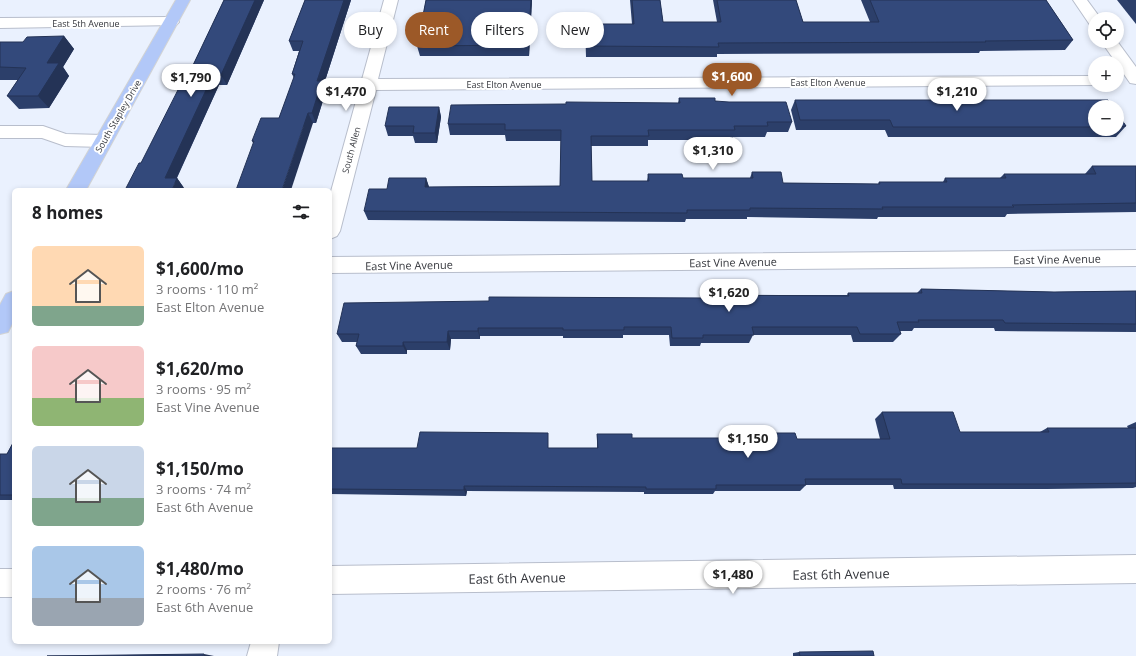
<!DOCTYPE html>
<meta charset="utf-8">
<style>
body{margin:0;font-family:"Open Sans",sans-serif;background:#f6f6f6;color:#202124;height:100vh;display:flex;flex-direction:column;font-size:15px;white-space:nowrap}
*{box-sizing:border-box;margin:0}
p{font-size:13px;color:#757577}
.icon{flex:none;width:22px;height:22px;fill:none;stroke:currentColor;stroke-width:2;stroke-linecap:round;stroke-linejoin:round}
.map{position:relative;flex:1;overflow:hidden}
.sheet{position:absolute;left:12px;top:188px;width:320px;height:456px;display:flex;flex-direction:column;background:#fff;border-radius:6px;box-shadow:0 2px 6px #0003}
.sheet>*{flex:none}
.guide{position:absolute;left:344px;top:12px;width:380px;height:36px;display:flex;gap:8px}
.buttons{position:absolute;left:1088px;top:12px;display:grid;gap:8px}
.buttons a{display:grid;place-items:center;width:36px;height:36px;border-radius:50%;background:#fff;box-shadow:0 2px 6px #0003;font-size:20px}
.price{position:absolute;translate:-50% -34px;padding:0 9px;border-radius:14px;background:#fff;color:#222;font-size:13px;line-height:26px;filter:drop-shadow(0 1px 2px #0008)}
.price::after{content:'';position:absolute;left:50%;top:24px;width:12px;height:9px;margin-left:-6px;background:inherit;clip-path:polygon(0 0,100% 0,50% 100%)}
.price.current{background:#9c5928;color:#fff}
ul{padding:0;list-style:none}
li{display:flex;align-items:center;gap:12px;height:100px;padding:0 20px}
li span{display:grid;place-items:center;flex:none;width:112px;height:80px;border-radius:6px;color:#555}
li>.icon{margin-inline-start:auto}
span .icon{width:48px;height:48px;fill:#fffc;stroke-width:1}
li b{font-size:17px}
h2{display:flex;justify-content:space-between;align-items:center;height:48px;padding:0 20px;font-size:17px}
.tag{padding:0 14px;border-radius:18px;background:#fff;box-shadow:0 2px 6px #0003;font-size:14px;line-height:36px}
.tag.current{background:#9c5928;color:#fff}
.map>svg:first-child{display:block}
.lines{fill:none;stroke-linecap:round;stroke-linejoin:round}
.minor-casing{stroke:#b8becc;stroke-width:2}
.major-casing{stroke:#d2d3d4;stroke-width:2}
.minor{fill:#fff;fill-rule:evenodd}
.major{fill:#b2c8f8;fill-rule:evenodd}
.wall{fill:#2c3f6a}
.shaded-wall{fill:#243356}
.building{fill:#33497b;stroke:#243356}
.labels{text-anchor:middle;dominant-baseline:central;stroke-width:4;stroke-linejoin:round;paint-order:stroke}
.far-street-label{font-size:9px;fill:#34363c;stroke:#fff}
.street-label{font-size:11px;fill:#34363c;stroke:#fff}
.near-street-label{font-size:13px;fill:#34363c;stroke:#fff}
</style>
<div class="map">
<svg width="1136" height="656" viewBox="0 0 1136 656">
<rect width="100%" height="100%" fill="#eaf1fe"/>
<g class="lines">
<!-- minor casing -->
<g class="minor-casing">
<g id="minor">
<path d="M 384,0 L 398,0 L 378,79 L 1095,76 L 1095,85 L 1100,85 L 376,90 L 340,231 L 337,236 L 330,239 L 330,195 Z"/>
<path d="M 1073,0 L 1087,0 L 1101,19 L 1095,19 L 1095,27 L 1090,25 Z"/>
<path d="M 171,17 L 176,19 L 179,22 L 176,25 L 0,28 L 0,18 Z"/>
<path d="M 1101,41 L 1117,41 L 1136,67 L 1136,84 L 1130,83 Z"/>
<path d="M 0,126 L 43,126 L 66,134 L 103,135 L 109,137 L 112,141 L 109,145 L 103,147 L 65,146 L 42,138 L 0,138 Z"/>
<path d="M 1136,250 L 1136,266 L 330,273 L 330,257 Z"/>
<path d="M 1136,555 L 1136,583 L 330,594 L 330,566 Z"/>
<rect x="0" y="569" width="14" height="28"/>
<path d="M 251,642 L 279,642 L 277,656 L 247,656 Z"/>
</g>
</g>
<!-- major casing -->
<g class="major-casing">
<g id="major">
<path d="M 176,0 L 190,0 L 86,190 L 66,190 Z"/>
<path d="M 14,291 L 14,320 L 8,332 L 0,334 L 0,305 L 6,294 Z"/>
</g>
</g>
<!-- minor -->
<use href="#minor" class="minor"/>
<!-- major -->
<use href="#major" class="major"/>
</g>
<!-- wall -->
<g class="wall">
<path d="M 224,0 L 264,0 L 227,85 L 219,85 L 177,178 L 184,188 L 141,163 L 185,82 Z"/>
<path d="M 305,0 L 351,0 L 324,84 L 326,91 L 316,123 L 313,123 L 253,143 L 252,141 L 279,118 L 294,78 L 292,74 L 299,51 L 293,51 L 289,41 Z"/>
<path d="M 426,0 L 532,0 L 529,56 L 420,56 L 417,46 Z"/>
<path d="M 630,0 L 660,0 L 663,22 L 717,22 L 713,0 L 796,0 L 803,22 L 870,22 L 861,0 L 1046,0 L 1073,40 L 1065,50 L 980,51 L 979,53 L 717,54 L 717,57 L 586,57 L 585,24 L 632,24 Z"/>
<path d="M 1117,0 L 1136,0 L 1136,24 Z"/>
<path d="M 64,36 L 74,49 L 63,67 L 69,76 L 49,108 L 19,109 L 7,96 L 18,80 L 0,80 L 0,42 L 23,42 Z"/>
<path d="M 679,98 L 715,101 L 792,122 L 788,132 L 767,132 L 765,137 L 733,137 L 732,140 L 648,140 L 648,146 L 591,146 L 592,181 L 647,181 L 648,174 L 683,178 L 750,178 L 752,172 L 783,183 L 878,184 L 879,182 L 943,182 L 945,178 L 1000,178 L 1004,174 L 1085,174 L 1092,166 L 1136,166 L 1136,212 L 1007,214 L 1005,217 L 878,217 L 877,219 L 747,217 L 747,219 L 686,219 L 685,222 L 368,220 L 364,211 L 387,189 L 426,178 L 429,187 L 560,186 L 561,141 L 506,141 L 505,135 L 450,135 L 448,124 L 678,103 Z"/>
<path d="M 795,100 L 1095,107 L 1095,129 L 1117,129 L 1117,113 L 1126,126 L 1116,137 L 888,137 L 885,130 L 796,130 L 791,110 Z"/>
<path d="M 439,107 L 441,117 L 437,143 L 415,143 L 413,136 L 388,136 L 385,126 Z"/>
<path d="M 921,289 L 1054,292 L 1136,291 L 1136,332 L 995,331 L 994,328 L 914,328 L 912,331 L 899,331 L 901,334 L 893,342 L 853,342 L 851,335 L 753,335 L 749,343 L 701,343 L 700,346 L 670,346 L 669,335 L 623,335 L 623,338 L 563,338 L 563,336 L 480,336 L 480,339 L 451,339 L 450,350 L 407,350 L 407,354 L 361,354 L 356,346 L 357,342 L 342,342 L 337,334 L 705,298 L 706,295 L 847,295 L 848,293 L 917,293 Z"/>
<path d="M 882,412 L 960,432 L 1040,432 L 1047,428 L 1128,428 L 1127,426 L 1136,422 L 1136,487 L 1133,488 L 1047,489 L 894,489 L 893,485 L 806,485 L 800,491 L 715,491 L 713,494 L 644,494 L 644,492 L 467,491 L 466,496 L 330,494 L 330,448 L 417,448 L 548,439 L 548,448 L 597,448 L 597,434 L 632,438 L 725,438 L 729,433 L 797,439 L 880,439 L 875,419 Z"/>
<path d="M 14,441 L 14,500 L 0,500 L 0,454 L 7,454 Z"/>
<path d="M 799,652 L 874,656 L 793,656 L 793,653 Z"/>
</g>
<!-- shaded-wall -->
<g class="shaded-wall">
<path d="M 255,0 L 264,0 L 227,85 L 221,75 Z"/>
<path d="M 344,0 L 351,0 L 324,84 L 326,91 L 316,123 L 312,113 L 317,81 Z"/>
<path d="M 531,0 L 532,0 L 529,56 L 528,45 Z"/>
<path d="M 64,36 L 74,49 L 63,67 L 69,76 L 49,108 L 38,96 L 47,63 Z"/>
<path d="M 213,75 L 219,85 L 172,188 L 165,178 Z"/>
<path d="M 439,107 L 441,117 L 437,143 L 435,133 Z"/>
<path d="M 308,113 L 313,123 L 291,190 L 282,190 Z"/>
<path d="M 177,178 L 184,188 L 184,190 L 172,190 Z"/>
<path d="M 426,178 L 429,187 L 425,187 Z"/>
<path d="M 478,328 L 480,336 L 480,339 L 478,331 Z"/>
<path d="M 448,331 L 451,339 L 450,350 L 447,342 Z"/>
<path d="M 403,342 L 407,350 L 407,354 L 403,346 Z"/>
<path d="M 464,486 L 467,491 L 466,496 L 464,490 Z"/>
<path d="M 204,654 L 214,656 L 203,656 Z"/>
</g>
<!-- building -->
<g class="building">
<path d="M 224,0 L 255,0 L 221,75 L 213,75 L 165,178 L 177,178 L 172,190 L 125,190 L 139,163 L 141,163 L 182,82 L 185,82 Z"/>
<path d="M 305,0 L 344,0 L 317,81 L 322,81 L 312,113 L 308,113 L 282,190 L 236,190 L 254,141 L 252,141 L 261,118 L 279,118 L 295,74 L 292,74 L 303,41 L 289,41 Z"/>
<path d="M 426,0 L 531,0 L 528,45 L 417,46 Z"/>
<path d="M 632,0 L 660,0 L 663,22 L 721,22 L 717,0 L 796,0 L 803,22 L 879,22 L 870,0 L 1046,0 L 1073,40 L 985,41 L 986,42 L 718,43 L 719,47 L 586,46 L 585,24 L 634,24 Z"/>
<path d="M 64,36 L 47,63 L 59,63 L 38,96 L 7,96 L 26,68 L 0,67 L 0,42 L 23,42 L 27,37 Z"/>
<path d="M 679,98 L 715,98 L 715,101 L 729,102 L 786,102 L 792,122 L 767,122 L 768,126 L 734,126 L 735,130 L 648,130 L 649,136 L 591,136 L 592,181 L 649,181 L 648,174 L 682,174 L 683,178 L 753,178 L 752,172 L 781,172 L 783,183 L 880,184 L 879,182 L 947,182 L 945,178 L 1006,178 L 1004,174 L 1096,174 L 1092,166 L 1136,166 L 1136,203 L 1012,205 L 1014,207 L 882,207 L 883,209 L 750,208 L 750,210 L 687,210 L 687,213 L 364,211 L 369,189 L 387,189 L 389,178 L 426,178 L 425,187 L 560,186 L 561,130 L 505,130 L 505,124 L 448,124 L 451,105 L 566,104 L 566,102 L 680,103 Z"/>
<path d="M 795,100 L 1108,100 L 1113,107 L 1095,107 L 1095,127 L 893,127 L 890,120 L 800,120 Z"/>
<path d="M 389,107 L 439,107 L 435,133 L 413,133 L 414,126 L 385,126 Z"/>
<path d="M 1117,113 L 1126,126 L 1117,127 Z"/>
<path d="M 921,289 L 1054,292 L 1136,291 L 1136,324 L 1005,323 L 1003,320 L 918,320 L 919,322 L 897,322 L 901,334 L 860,334 L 857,327 L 752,327 L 754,335 L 703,335 L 703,338 L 672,338 L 671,327 L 624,327 L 624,330 L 563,330 L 563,328 L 478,328 L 478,331 L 448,331 L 447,342 L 403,342 L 403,346 L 356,346 L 359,334 L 337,334 L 344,303 L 489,301 L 489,297 L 706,298 L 706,295 L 849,296 L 848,293 L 922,293 Z"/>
<path d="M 882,412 L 953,412 L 960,432 L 1049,432 L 1047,428 L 1136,428 L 1136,483 L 1060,484 L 902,484 L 901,479 L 805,479 L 806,485 L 716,485 L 716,489 L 646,489 L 646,487 L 464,486 L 464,490 L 330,489 L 330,448 L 417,448 L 420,432 L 548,433 L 548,448 L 598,448 L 597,434 L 632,434 L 632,438 L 730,438 L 729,433 L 795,433 L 797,439 L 890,439 Z"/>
<path d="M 14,441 L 14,495 L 0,495 L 0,454 L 7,454 Z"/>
<path d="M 873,651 L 874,656 L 800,656 L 799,652 Z"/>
<path d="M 204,654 L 203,656 L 47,656 Z"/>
</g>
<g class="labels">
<!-- far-street labels -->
<g class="far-street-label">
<text x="86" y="23">East 5th Avenue</text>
<text x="828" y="82">East Elton Avenue</text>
<text x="504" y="84">East Elton Avenue</text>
<text transform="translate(118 116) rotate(-60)">South Stapley Drive</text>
<text transform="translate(351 150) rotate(-75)">South Allen</text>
</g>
<!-- street labels -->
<g class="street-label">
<text transform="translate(1057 259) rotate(-1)">East Vine Avenue</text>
<text transform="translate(733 262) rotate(-1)">East Vine Avenue</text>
<text transform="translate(409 265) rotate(-1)">East Vine Avenue</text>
</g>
<!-- near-street labels -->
<g class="near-street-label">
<text transform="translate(841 574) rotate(-1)">East 6th Avenue</text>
<text transform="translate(517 578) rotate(-1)">East 6th Avenue</text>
</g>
</g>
</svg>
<div class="buttons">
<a><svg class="icon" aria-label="locate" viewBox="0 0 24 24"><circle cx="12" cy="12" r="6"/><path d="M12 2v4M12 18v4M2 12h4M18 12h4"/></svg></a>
<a>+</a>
<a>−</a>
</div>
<b class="price current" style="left:732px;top:97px">$1,600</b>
<b class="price" style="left:191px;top:98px">$1,790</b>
<b class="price" style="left:346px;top:112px">$1,470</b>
<b class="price" style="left:957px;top:112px">$1,210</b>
<b class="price" style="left:713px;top:171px">$1,310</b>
<b class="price" style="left:729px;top:313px">$1,620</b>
<b class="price" style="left:748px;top:459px">$1,150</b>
<b class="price" style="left:733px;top:595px">$1,480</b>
<div class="guide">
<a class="tag">Buy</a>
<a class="tag current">Rent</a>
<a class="tag">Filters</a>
<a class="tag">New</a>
</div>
<section class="sheet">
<h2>8 homes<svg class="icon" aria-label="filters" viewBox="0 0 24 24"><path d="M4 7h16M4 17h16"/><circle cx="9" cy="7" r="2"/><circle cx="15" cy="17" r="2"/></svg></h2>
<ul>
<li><span style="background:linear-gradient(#ffd9b3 75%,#7fa58c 0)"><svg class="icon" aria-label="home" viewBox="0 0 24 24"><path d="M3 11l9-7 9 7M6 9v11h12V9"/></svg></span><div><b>$1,600/mo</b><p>3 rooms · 110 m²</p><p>East Elton Avenue</p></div></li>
<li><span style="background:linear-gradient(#f6c9c9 65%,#8fb573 0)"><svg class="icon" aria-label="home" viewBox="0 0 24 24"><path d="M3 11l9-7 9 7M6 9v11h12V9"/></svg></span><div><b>$1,620/mo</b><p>3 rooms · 95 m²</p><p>East Vine Avenue</p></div></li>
<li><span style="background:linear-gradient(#c9d6e8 65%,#7fa58c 0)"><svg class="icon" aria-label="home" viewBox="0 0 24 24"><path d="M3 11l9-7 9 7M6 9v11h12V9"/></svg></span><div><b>$1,150/mo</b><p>3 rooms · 74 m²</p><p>East 6th Avenue</p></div></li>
<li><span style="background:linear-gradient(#a9c7e8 65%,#9aa5b1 0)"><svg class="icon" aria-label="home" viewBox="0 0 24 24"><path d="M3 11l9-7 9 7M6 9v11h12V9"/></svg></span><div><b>$1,480/mo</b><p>2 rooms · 76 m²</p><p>East 6th Avenue</p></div></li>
</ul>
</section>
</div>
